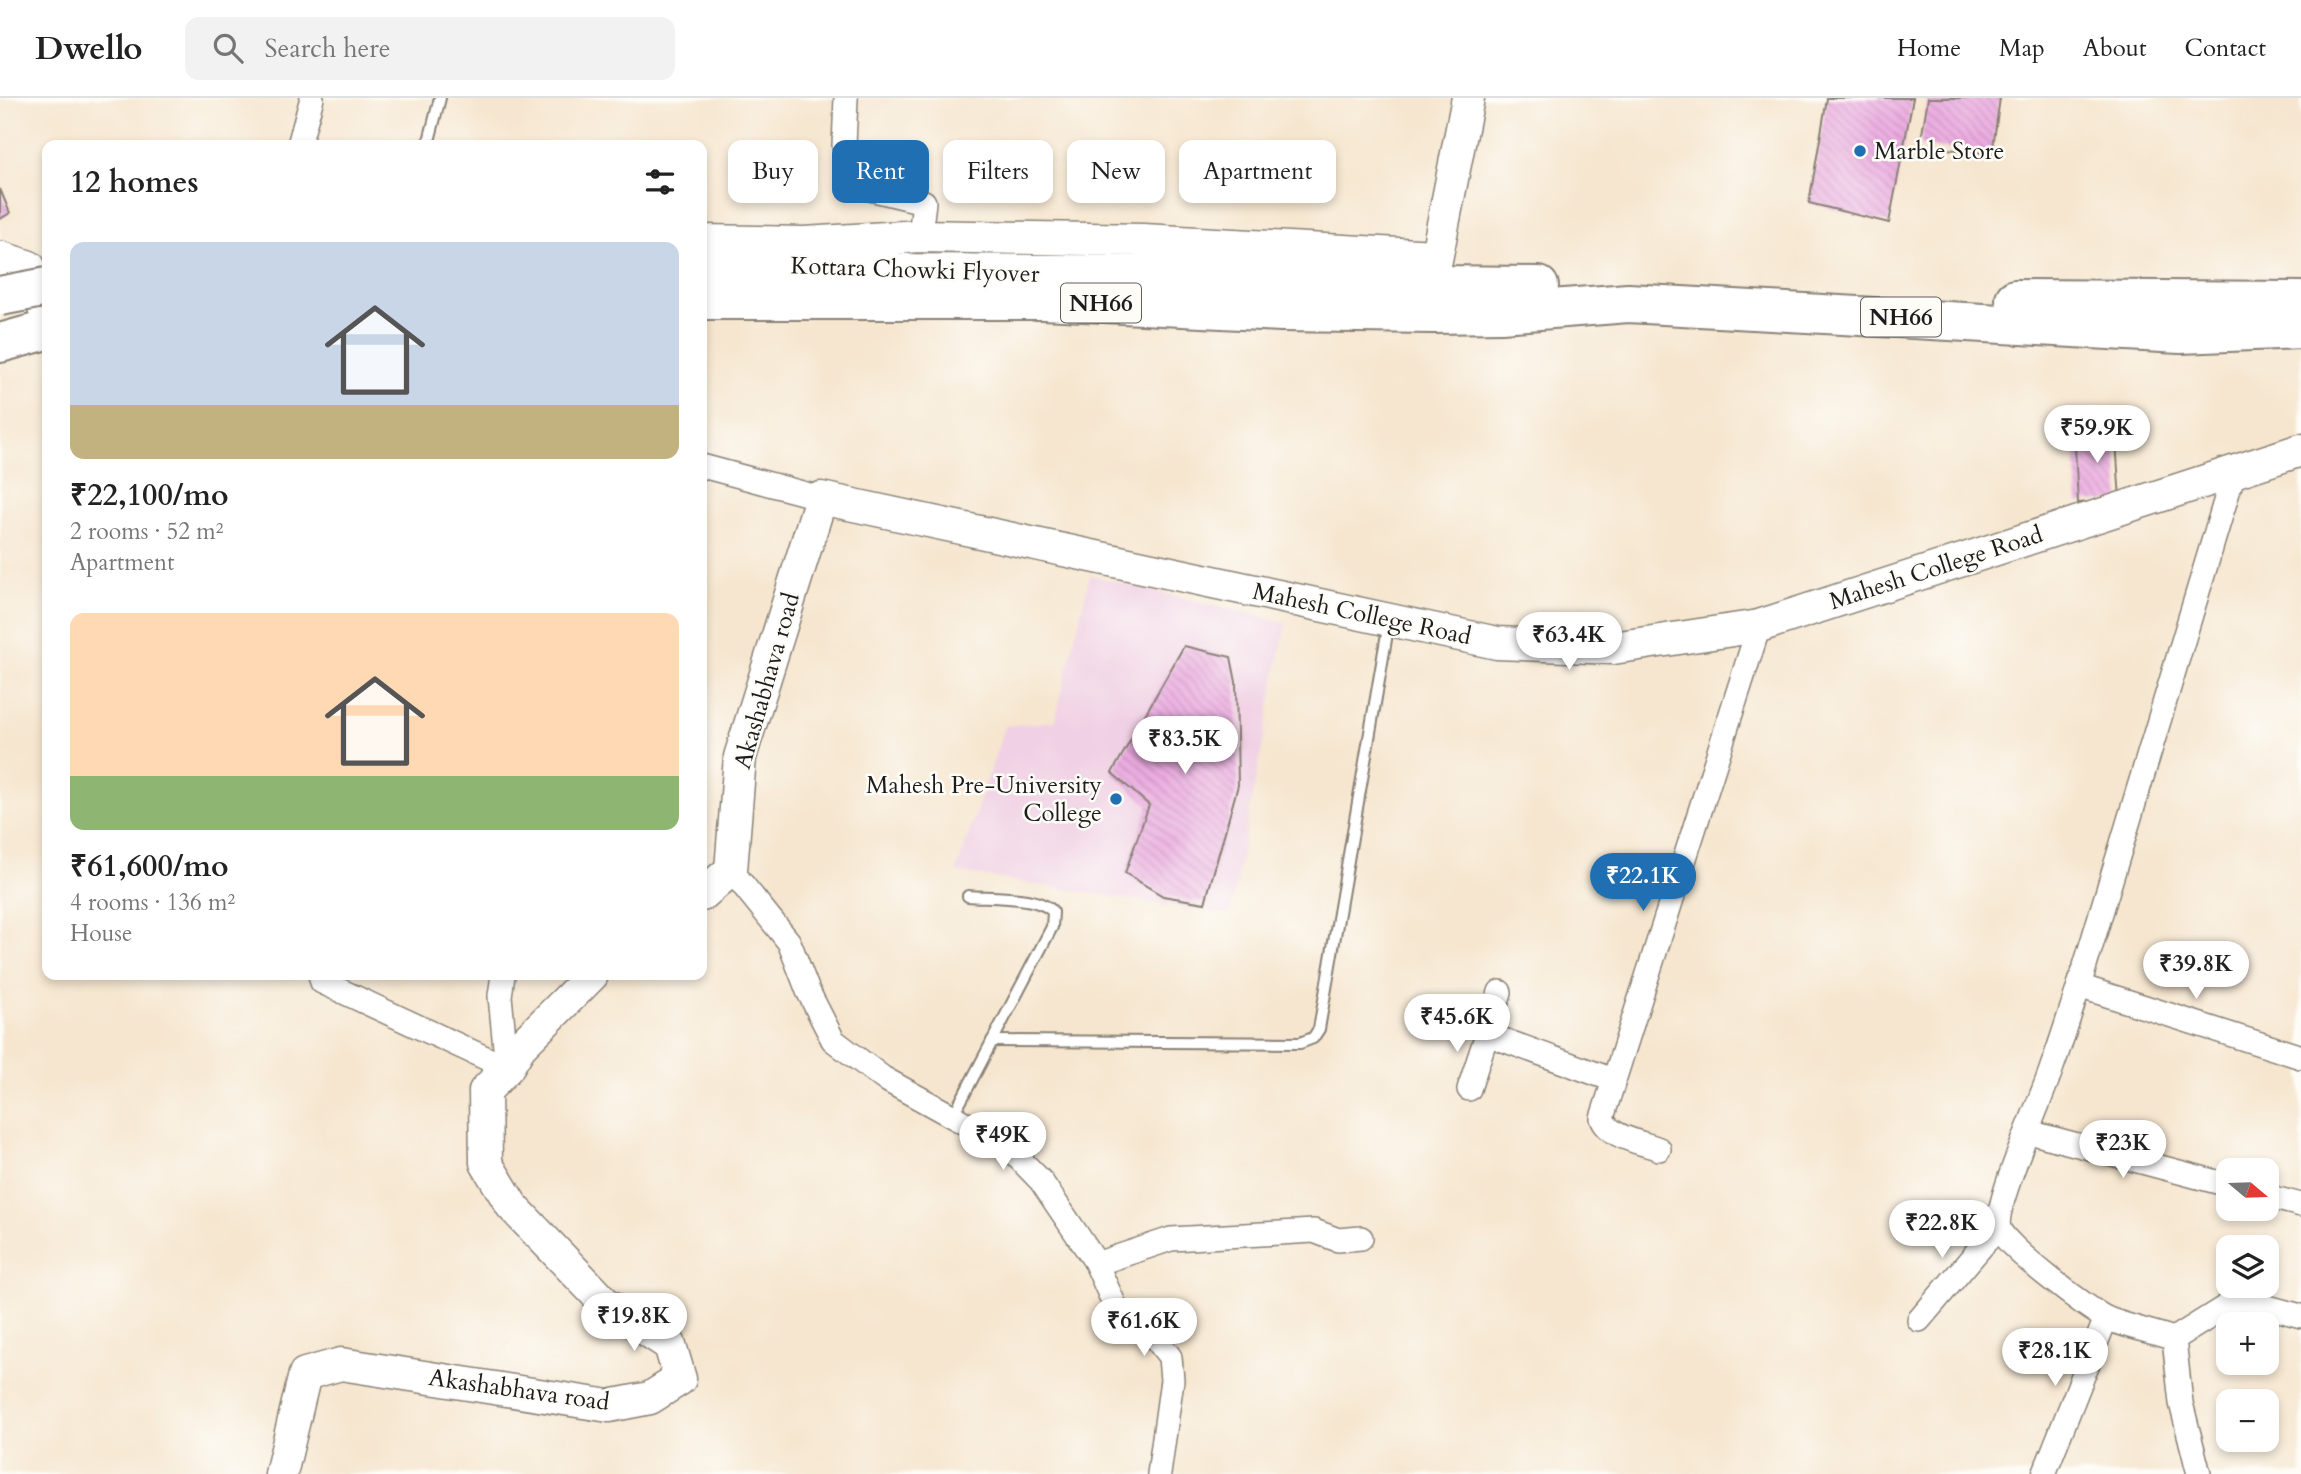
<!DOCTYPE html>
<meta charset="utf-8">
<style>
body{margin:0;font-family:Cardo,serif;background:#f2f2f2;color:#222;height:100vh;display:flex;flex-direction:column;font-size:26px;white-space:nowrap}
*{box-sizing:border-box;margin:0}
p{font-size:23px;color:#767676}
.icon{flex:none;width:38px;height:38px;fill:none;stroke:currentColor;stroke-width:2;stroke-linecap:round;stroke-linejoin:round}
.map{position:relative;flex:1;overflow:hidden}
.sheet{position:absolute;left:42px;top:42px;width:665px;height:840px;display:flex;flex-direction:column;background:#fff;border-radius:14px;box-shadow:0 4px 10px #0003}
.sheet>*{flex:none}
.banner{position:absolute;left:728px;top:42px;width:665px;height:63px;display:flex;gap:14px}
.needle{width:46px;rotate:109deg}
.controls{position:absolute;left:2216px;top:1060px;display:grid;gap:14px}
.controls a{display:grid;place-items:center;width:63px;height:63px;border-radius:14px;background:#fff;box-shadow:0 4px 10px #0003;font-size:35px}
.price{position:absolute;translate:-50% -60px;padding:0 16px;border-radius:24px;background:#fff;color:#222;font-size:23px;line-height:46px;filter:drop-shadow(0 2px 4px #0008)}
.price::after{content:'';position:absolute;left:50%;top:42px;width:21px;height:16px;margin-left:-10px;background:inherit;clip-path:polygon(0 0,100% 0,50% 100%)}
.price.on{background:#1f6fb2;color:#fff}
ul{padding:0;list-style:none}
li{display:grid;align-content:center;gap:14px;height:371px;padding:0 28px}
li span{display:grid;place-items:center;height:217px;border-radius:14px;color:#555}
li>.icon{margin-inline-start:auto}
span .icon{width:126px;height:126px;fill:#fffc;stroke-width:1}
li b{font-size:30px}
h2{display:flex;justify-content:space-between;align-items:center;height:84px;padding:0 28px;font-size:30px}
.pill{padding:0 24px;border-radius:14px;background:#fff;box-shadow:0 4px 10px #0003;font-size:24px;line-height:63px}
.pill.on{background:#1f6fb2;color:#fff}
header{display:flex;align-items:center;gap:42px;box-sizing:border-box;height:98px;padding:0 35px;background:#fff;border-bottom:2px solid #e0e0e0}
header strong{font-size:33px}
nav{display:flex;gap:38px;margin-inline-start:auto;font-size:24px}
.search{width:490px;height:63px;background:#f2f2f2;display:flex;align-items:center;gap:18px;box-sizing:border-box;padding:0 24px;border-radius:14px;color:#767676;font-size:26px}
.map>svg:first-child{display:block}
.built{fill:#f0d0e4}
.building{fill:url(#building-back-hatch)}
.lines{fill:none;stroke-linecap:round;stroke-linejoin:round}
.lane-casing{stroke:#898176;stroke-width:14}
.street-casing{stroke:#898176;stroke-width:26}
.secondary-casing{stroke:#898176;stroke-width:35}
.primary-casing{stroke:#898176;stroke-width:38}
.highway-casing{stroke:#898176;stroke-width:42}
.lane{stroke:#fff;stroke-width:10}
.street{stroke:#fff;stroke-width:23}
.secondary{stroke:#fff;stroke-width:32}
.primary{stroke:#fff;stroke-width:35}
.highway{stroke:#fff;stroke-width:38}
.highway-bridge-casing{stroke:#898176;stroke-width:42;stroke-linecap:butt}
.highway-bridge{stroke:#fff;stroke-width:38}
.poi-dot{fill:#1f6fb2;stroke:#fdfcf7;stroke-width:2.5}
.labels{text-anchor:middle;dominant-baseline:central;stroke-width:5;stroke-linejoin:round;paint-order:stroke}
.shield{fill:#fdfcf7;stroke:#605f5e;stroke-width:2}
.shield-label{font-size:23px;font-weight:bold;fill:#1c1c1c}
.poi-label{font-size:24px;fill:#1c1c1c;stroke:#fdfcf7;text-anchor:start}
.street-label{font-size:24px;fill:#1c1c1c;stroke:#fdfcf7}
</style>
<header>
<strong>Dwello</strong>
<div class="search"><svg class="icon" aria-label="search" viewBox="0 0 24 24"><circle cx="10" cy="10" r="6"/><path d="M15 15l6 6"/></svg>Search here</div>
<nav><a>Home</a><a>Map</a><a>About</a><a>Contact</a></nav>
</header>
<div class="map">
<svg width="2301" height="1376" viewBox="0 0 2301 1376">
<defs>
<pattern id="building-back-hatch" width="6" height="6" patternUnits="userSpaceOnUse" patternTransform="scale(1.75)"><rect width="6" height="6" fill="#ebabe0"/><path d="M-1 5l2 2M0 0l6 6M5-1l2 2" fill="none" stroke="#c993c0"/></pattern>
</defs>
<rect width="100%" height="100%" fill="#fdfcf7"/>
<filter id="ink" filterUnits="userSpaceOnUse"><feTurbulence type="fractalNoise" baseFrequency=".0143" numOctaves="2"/><feDisplacementMap in="SourceGraphic" scale="14" xChannelSelector="R" yChannelSelector="G"/><feConvolveMatrix kernelMatrix="1 2 1 2 8 2 1 2 1" color-interpolation-filters="sRGB"/></filter>
<filter id="wash" filterUnits="userSpaceOnUse"><feTurbulence type="fractalNoise" baseFrequency=".00686" numOctaves="4" result="noise"/><feDisplacementMap in="SourceGraphic" scale="28" xChannelSelector="R" yChannelSelector="G"/><feGaussianBlur stdDeviation="1.57" result="paint"/><feColorMatrix in="noise" values="0 0 0 0 0 0 0 0 0 0 0 0 0 0 0 0 0 1.4 0 .05"/><feComposite in="paint" operator="in"/></filter>
<g filter="url(#wash)">
<rect width="100%" height="100%" fill="#f6e6cf"/>
<!-- built -->
<path class="built" d="M 1090,477 L 1286,525 L 1230,817 L 956,774 L 1005,628 L 1055,623 Z"/>
<g id="blocks">
<!-- building -->
<g class="building">
<path d="M 1827,0 L 1913,0 L 1889,125 L 1809,105 Z"/>
<path d="M 1928,0 L 2000,0 L 1992,56 L 1920,48 Z"/>
<path d="M 0,91 L 10,115 L 0,121 Z"/>
<path d="M 2115,328 L 2120,402 L 2078,405 L 2074,331 Z"/>
<path d="M 1184,548 L 1231,559 L 1236,584 L 1238,687 L 1205,805 L 1163,798 L 1125,775 L 1149,707 L 1112,675 Z"/>
</g>
</g>
</g>
<g filter="url(#ink)">
<use href="#blocks" fill-opacity="0" stroke="#898176" stroke-width="2"/>
<g class="lines">
<!-- lane casing -->
<g class="lane-casing">
<g id="lane">
<path d="M 428,47 L 440,0"/>
<path d="M 992,943 L 1300,945 L 1313,940 L 1319,931 L 1389,524"/>
<path d="M 953,1018 L 1052,829 L 1053,814 C 1040,797 989,800 968,798"/>
</g>
</g>
<!-- street casing -->
<g class="street-casing">
<g id="street">
<path d="M 846,0 L 844,48 L 866,90 L 924,104 L 920,138"/>
<path d="M 299,47 L 312,0"/>
<path d="M 702,368 L 821,400"/>
<path d="M 731,772 L 789,844 L 808,893 L 833,942 L 883,980 L 1008,1049 L 1041,1083 L 1095,1163 L 1102,1164 L 1171,1141 L 1314,1133 L 1338,1142 L 1361,1140"/>
<path d="M 320,877 L 322,884 L 507,970"/>
<path d="M 503,877 L 500,898 L 507,970"/>
<path d="M 2079,888 L 2301,959"/>
<path d="M 1500,894 L 1487,936 L 1613,982"/>
<path d="M 1469,991 L 1487,936"/>
<path d="M 2029,1034 L 2228,1087"/>
<path d="M 1659,1051 C 1641,1044 1608,1039 1602,1020 L 1759,528"/>
<path d="M 2266,1098 L 2301,1107"/>
<path d="M 1095,1163 L 1116,1210 L 1156,1241 L 1170,1259 L 1172,1282 L 1159,1376"/>
<path d="M 1919,1222 L 1998,1129"/>
<path d="M 2174,1241 L 2238,1201 L 2301,1218"/>
<path d="M 2044,1376 L 2106,1220"/>
<path d="M 2199,1376 L 2181,1305 L 2174,1241 C 2153,1234 2129,1229 2108,1221 C 2090,1213 2003,1147 1999,1130 C 1993,1108 2043,998 2052,969 C 2062,942 2070,915 2079,888 L 2234,374"/>
</g>
</g>
<!-- secondary casing -->
<g class="secondary-casing">
<g id="secondary">
<path d="M 702,143 L 804,145 L 920,138 L 1143,142 L 1436,158"/>
<path d="M 1433,177 L 1468,0"/>
<path d="M 702,797 L 731,772 L 740,659 L 821,400 L 1497,545 L 1613,550 L 1759,528 L 2301,352"/>
<path d="M 281,1376 L 305,1276 L 341,1266 L 609,1308 L 650,1300 L 680,1281 L 670,1247 L 605,1205 L 512,1108 L 486,1065 L 485,993 L 507,970 L 520,949 L 592,877"/>
</g>
</g>
<!-- primary casing -->
<g class="primary-casing">
<path id="primary" d="M 0,161 L 28,170 L 47,213"/>
</g>
<!-- highway casing -->
<g class="highway-casing">
<g id="highway">
<path d="M 702,166 L 827,168 L 908,175 L 1219,177 L 1338,186 L 1539,188"/>
<path d="M 2015,201 L 2301,203"/>
<path d="M 702,202 L 1044,202 L 1281,214 L 1433,216 L 1501,215 L 1628,205 L 2180,236 L 2301,231"/>
<path d="M 0,245 L 47,232"/>
</g>
</g>
<!-- lane -->
<use href="#lane" class="lane"/>
<!-- street -->
<use href="#street" class="street"/>
<!-- secondary -->
<use href="#secondary" class="secondary"/>
<!-- primary -->
<use href="#primary" class="primary"/>
<!-- highway -->
<use href="#highway" class="highway"/>
<!-- highway-bridge casing -->
<g class="highway-bridge-casing">
<path id="highway-bridge" d="M 0,198 L 47,189"/>
</g>
<!-- highway-bridge -->
<use href="#highway-bridge" class="highway-bridge"/>
</g>
</g>
<!-- markers -->
<g class="poi-dot">
<circle cx="1860" cy="53" r="7"/>
<circle cx="1116" cy="701" r="7"/>
</g>
<g class="labels">
<!-- shield labels -->
<g class="shield">
<rect x="1061" y="185.5" width="80" height="39" rx="5"/>
<rect x="1861" y="199.5" width="80" height="39" rx="5"/>
</g>
<g class="shield-label">
<text x="1101" y="205">NH66</text>
<text x="1901" y="219">NH66</text>
</g>
<!-- poi labels -->
<g class="poi-label">
<text x="1874" y="53">Marble Store</text>
<text x="1102" y="687" text-anchor="end">Mahesh Pre-University<tspan x="1102" dy="28">College</tspan></text>
</g>
<!-- street labels -->
<g class="street-label">
<text transform="translate(915 172) rotate(2)">Kottara Chowki Flyover</text>
<text transform="translate(1936 470) rotate(-18)">Mahesh College Road</text>
<text transform="translate(1362 516) rotate(12)">Mahesh College Road</text>
<text transform="translate(767 583) rotate(-74)">Akashabhava road</text>
<text transform="translate(519 1292) rotate(8)">Akashabhava road</text>
</g>
</g>
</svg>
<div class="controls">
<a><svg class="needle" viewBox="-14 -14 28 28"><path d="M0-13l5 13h-10z" fill="#e53935"/><path d="M0 13l5-13h-10z" fill="#767676"/></svg></a>
<a><svg class="icon" aria-label="layers" viewBox="0 0 24 24"><path d="M12 4l9 5-9 5-9-5zM3 14l9 5 9-5"/></svg></a>
<a>+</a>
<a>−</a>
</div>
<b class="price" style="left:2097px;top:367px">₹59.9K</b>
<b class="price" style="left:1569px;top:574px">₹63.4K</b>
<b class="price" style="left:1185px;top:678px">₹83.5K</b>
<b class="price on" style="left:1643px;top:815px">₹22.1K</b>
<b class="price" style="left:2196px;top:903px">₹39.8K</b>
<b class="price" style="left:1457px;top:956px">₹45.6K</b>
<b class="price" style="left:1003px;top:1074px">₹49K</b>
<b class="price" style="left:2123px;top:1082px">₹23K</b>
<b class="price" style="left:1942px;top:1162px">₹22.8K</b>
<b class="price" style="left:634px;top:1255px">₹19.8K</b>
<b class="price" style="left:1144px;top:1260px">₹61.6K</b>
<b class="price" style="left:2055px;top:1290px">₹28.1K</b>
<div class="banner">
<a class="pill">Buy</a>
<a class="pill on">Rent</a>
<a class="pill">Filters</a>
<a class="pill">New</a>
<a class="pill">Apartment</a>
</div>
<section class="sheet">
<h2>12 homes<svg class="icon" aria-label="filters" viewBox="0 0 24 24"><path d="M4 7h16M4 17h16"/><circle cx="9" cy="7" r="2"/><circle cx="15" cy="17" r="2"/></svg></h2>
<ul>
<li><span style="background:linear-gradient(#c9d6e8 75%,#c2b280 0)"><svg class="icon" aria-label="home" viewBox="0 0 24 24"><path d="M3 11l9-7 9 7M6 9v11h12V9"/></svg></span><div><b>₹22,100/mo</b><p>2 rooms · 52 m²</p><p>Apartment</p></div></li>
<li><span style="background:linear-gradient(#ffd9b3 75%,#8fb573 0)"><svg class="icon" aria-label="home" viewBox="0 0 24 24"><path d="M3 11l9-7 9 7M6 9v11h12V9"/></svg></span><div><b>₹61,600/mo</b><p>4 rooms · 136 m²</p><p>House</p></div></li>
</ul>
</section>
</div>
